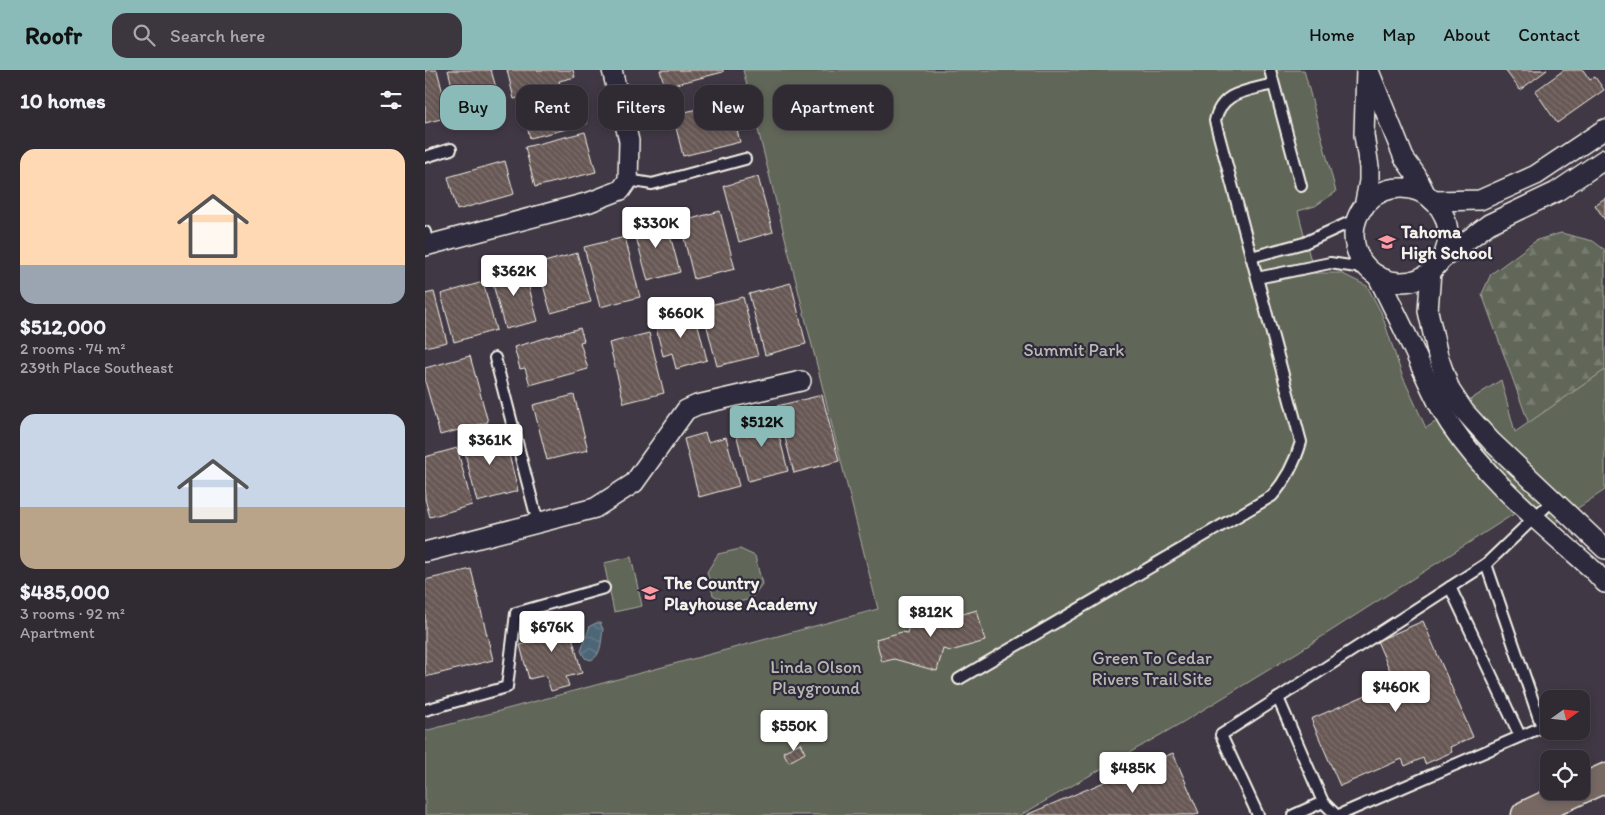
<!DOCTYPE html>
<meta charset="utf-8">
<style>
body{margin:0;font-family:Itim,sans-serif;background:#3c363f;color:#f1f3f6;height:100vh;display:flex;flex-direction:column;font-size:19px;white-space:nowrap}
*{box-sizing:border-box;margin:0}
p{font-size:16px;color:#a8a7ac}
.icon{flex:none;width:28px;height:28px;fill:none;stroke:currentColor;stroke-width:2;stroke-linecap:round;stroke-linejoin:round}
.map{position:relative;flex:1;overflow:hidden}
.side{display:flex;flex-direction:column;background:#302a33;width:425px}
.side>*{flex:none}
.top-card{position:absolute;left:15px;top:15px;width:475px;height:45px;display:flex;gap:10px}
.needle{width:32px;rotate:75deg}
.fabs{position:absolute;left:1115px;top:620px;display:grid;gap:10px}
.fabs a{display:grid;place-items:center;width:50px;height:50px;border-radius:10px;background:#302a33;box-shadow:0 2px 8px #0003,0 0 0 1px #4b464e;font-size:25px}
.price{position:absolute;translate:-50% -42px;padding:0 11px;border-radius:5px;background:#fff;color:#222;font-size:16px;line-height:32px;filter:drop-shadow(0 1px 2px #0008)}
.price::after{content:'';position:absolute;left:50%;top:30px;width:15px;height:11px;margin-left:-8px;background:inherit;clip-path:polygon(0 0,100% 0,50% 100%)}
.price.selected{background:#8bbbb9;color:#111}
ul{padding:0;list-style:none}
li{display:grid;align-content:center;gap:10px;height:265px;padding:0 20px}
li span{display:grid;place-items:center;height:155px;border-radius:15px;color:#555}
li>.icon{margin-inline-start:auto}
span .icon{width:90px;height:90px;fill:#fffc;stroke-width:1}
li b{font-size:21px}
h2{display:flex;justify-content:space-between;align-items:center;height:60px;padding:0 20px;font-size:21px}
.pill{padding:0 18px;border-radius:15px;background:#302a33;box-shadow:0 2px 8px #0003,0 0 0 1px #4b464e;font-size:18px;line-height:45px}
.pill.selected{background:#8bbbb9;color:#111}
header{display:flex;align-items:center;gap:30px;box-sizing:border-box;height:70px;padding:0 25px;background:#8bbbb9;color:#111}
header strong{font-size:24px}
nav{display:flex;gap:28px;margin-inline-start:auto;font-size:18px}
.search{width:350px;height:45px;background:#3c363f;display:flex;align-items:center;gap:12px;box-sizing:border-box;padding:0 18px;border-radius:15px;color:#a8a7ac;font-size:19px}
main{display:flex;flex:1;min-height:0}
.map>svg:first-child{display:block}
.forest{fill:url(#forest-firs);stroke:#aaaca0}
.park{fill:#616658;stroke:#aaaca0}
.water{fill:url(#water-waves);stroke:#909ea4}
.building{fill:url(#building-back-hatch);stroke:#f4f1e8}
.lines{fill:none;stroke-linecap:round;stroke-linejoin:round}
.lane-casing{stroke:#f4f1e8;stroke-width:14}
.street-casing{stroke:#f4f1e8;stroke-width:22}
.primary-casing{stroke:#f4f1e8;stroke-width:31}
.lane{stroke:#2f2a3d;stroke-width:10}
.street{stroke:#2f2a3d;stroke-width:19}
.primary{stroke:#776864;stroke-width:28}
.labels{text-anchor:middle;dominant-baseline:central;stroke-width:4.5;stroke-linejoin:round;paint-order:stroke}
.poi-label{font-size:18px;font-weight:bold;fill:#f4f1e8;stroke:#2f2a3d;text-anchor:start}
.park-label{font-size:18px;fill:#b9b9ae;stroke:#2f2a3d}
</style>
<header>
<strong>Roofr</strong>
<div class="search"><svg class="icon" aria-label="search" viewBox="0 0 24 24"><circle cx="10" cy="10" r="6"/><path d="M15 15l6 6"/></svg>Search here</div>
<nav><a>Home</a><a>Map</a><a>About</a><a>Contact</a></nav>
</header>
<main>
<section class="side">
<h2>10 homes<svg class="icon" aria-label="filters" viewBox="0 0 24 24"><path d="M4 7h16M4 17h16"/><circle cx="9" cy="7" r="2"/><circle cx="15" cy="17" r="2"/></svg></h2>
<ul>
<li><span style="background:linear-gradient(#ffd9b3 75%,#9aa5b1 0)"><svg class="icon" aria-label="home" viewBox="0 0 24 24"><path d="M3 11l9-7 9 7M6 9v11h12V9"/></svg></span><div><b>$512,000</b><p>2 rooms · 74 m²</p><p>239th Place Southeast</p></div></li>
<li><span style="background:linear-gradient(#c9d6e8 60%,#b9a48a 0)"><svg class="icon" aria-label="home" viewBox="0 0 24 24"><path d="M3 11l9-7 9 7M6 9v11h12V9"/></svg></span><div><b>$485,000</b><p>3 rooms · 92 m²</p><p>Apartment</p></div></li>
</ul>
</section>
<div class="map">
<svg width="1180" height="745" viewBox="0 0 1180 745">
<defs>
<pattern id="forest-firs" width="22" height="20" patternUnits="userSpaceOnUse" patternTransform="scale(1.25)"><rect width="22" height="20" fill="#616658"/><path d="M5 1l3.5 6h-7zM16 11l3.5 6h-7z" fill="#787c70"/></pattern>
<pattern id="water-waves" width="16" height="10" patternUnits="userSpaceOnUse" patternTransform="scale(1.25)"><rect width="16" height="10" fill="#4e6677"/><path d="M0 5q4-4 8 0t8 0" fill="none" stroke="#687c8a"/></pattern>
<pattern id="building-back-hatch" width="6" height="6" patternUnits="userSpaceOnUse" patternTransform="scale(1.25)"><rect width="6" height="6" fill="#675855"/><path d="M-1 5l2 2M0 0l6 6M5-1l2 2" fill="none" stroke="#7d706d"/></pattern>
</defs>
<rect width="100%" height="100%" fill="#403844"/>
<filter id="ink" filterUnits="userSpaceOnUse"><feTurbulence type="fractalNoise" baseFrequency=".02" numOctaves="2"/><feDisplacementMap in="SourceGraphic" scale="10" xChannelSelector="R" yChannelSelector="G"/><feConvolveMatrix kernelMatrix="1 2 1 2 8 2 1 2 1" color-interpolation-filters="sRGB"/></filter>
<g filter="url(#ink)">
<!-- forest -->
<path class="forest" d="M 1136,163 L 1168,171 L 1180,180 L 1180,325 L 1109,368 L 1057,224 L 1066,204 L 1112,170 Z"/>
<!-- park -->
<g class="park">
<path d="M 318,0 L 879,0 L 911,122 L 890,136 L 873,141 L 889,203 L 916,203 L 942,216 L 956,242 L 977,305 L 1001,358 L 1076,310 L 1090,362 L 1180,300 L 1180,420 L 1114,464 L 1106,433 L 873,582 L 758,652 L 596,745 L 0,745 L 0,661 L 453,539 Z"/>
<path d="M 315,479 L 330,486 L 337,514 L 326,529 L 305,534 L 288,525 L 282,502 L 293,484 Z"/>
<path d="M 206,487 L 217,536 L 189,542 L 179,493 Z"/>
</g>
<!-- water -->
<path class="water" d="M 171,553 L 175,553 L 178,559 C 176,570 177,586 166,590 L 160,588 L 156,581 L 165,556 Z"/>
<!-- building -->
<g class="building">
<path d="M 0,0 L 12,0 L 24,47 L 0,53 Z"/>
<path d="M 23,0 L 66,0 L 75,32 L 34,43 Z"/>
<path d="M 82,0 L 148,0 L 150,7 L 134,11 L 136,17 L 89,29 Z"/>
<path d="M 235,0 L 298,0 L 298,2 L 240,17 Z"/>
<path d="M 1080,0 L 1122,0 L 1095,20 Z"/>
<path d="M 1139,0 L 1158,0 L 1165,10 L 1170,7 L 1179,20 L 1132,53 L 1110,21 Z"/>
<path d="M 154,19 L 162,54 L 105,68 L 96,33 Z"/>
<path d="M 305,31 L 315,72 L 258,86 L 248,45 Z"/>
<path d="M 160,62 L 171,102 L 110,117 L 100,77 Z"/>
<path d="M 80,91 L 89,124 L 32,140 L 23,107 Z"/>
<path d="M 333,107 L 348,162 L 314,172 L 299,116 Z"/>
<path d="M 1180,128 L 1180,150 L 1170,135 Z"/>
<path d="M 295,141 L 310,199 L 269,209 L 255,152 Z"/>
<path d="M 240,147 L 255,202 L 223,211 L 208,156 Z"/>
<path d="M 200,167 L 215,227 L 175,237 L 159,177 Z"/>
<path d="M 152,183 L 166,232 L 126,243 L 112,194 Z"/>
<path d="M 98,195 L 113,251 L 80,259 L 65,203 Z"/>
<path d="M 58,212 L 71,260 L 29,272 L 16,224 Z"/>
<path d="M 366,213 L 381,274 L 340,285 L 324,224 Z"/>
<path d="M 9,222 L 22,272 L 0,277 L 0,224 Z"/>
<path d="M 318,227 L 333,286 L 292,296 L 277,237 Z"/>
<path d="M 269,240 L 282,290 L 251,299 L 247,283 L 238,286 L 229,250 Z"/>
<path d="M 155,258 L 159,271 L 155,272 L 163,299 L 105,315 L 100,298 L 95,299 L 89,277 Z"/>
<path d="M 224,263 L 239,323 L 199,333 L 184,273 Z"/>
<path d="M 45,286 L 63,352 L 15,365 L 0,311 L 0,298 Z"/>
<path d="M 149,325 L 163,380 L 122,390 L 108,335 Z"/>
<path d="M 397,325 L 414,391 L 369,403 L 352,336 Z"/>
<path d="M 348,342 L 363,401 L 323,411 L 310,359 L 330,354 L 328,347 Z"/>
<path d="M 78,360 L 93,421 L 52,432 L 37,371 Z"/>
<path d="M 280,363 L 283,372 L 301,367 L 314,416 L 274,427 L 259,369 Z"/>
<path d="M 32,378 L 47,435 L 5,447 L 0,429 L 0,387 Z"/>
<path d="M 46,499 L 68,590 L 0,607 L 0,510 Z"/>
<path d="M 489,536 L 528,547 L 552,540 L 560,571 L 526,581 L 518,579 L 512,601 L 469,589 L 457,592 L 451,569 L 477,562 L 482,563 Z"/>
<path d="M 141,545 L 157,603 L 141,607 L 144,616 L 126,621 L 121,605 L 104,609 L 95,575 L 111,571 L 107,554 Z"/>
<path d="M 998,551 L 1048,667 L 1025,677 L 1027,682 L 1000,694 L 998,688 L 980,696 L 977,689 L 915,716 L 886,649 L 948,622 L 945,615 L 967,605 L 952,571 Z"/>
<path d="M 375,673 L 380,683 L 364,692 L 358,682 Z"/>
<path d="M 748,683 L 774,743 L 770,745 L 601,745 Z"/>
</g>
<g class="lines">
<!-- lane casing -->
<g class="lane-casing">
<g id="lane">
<path d="M 845,0 L 876,116"/>
<path d="M 0,87 L 26,79"/>
<path d="M 203,110 L 227,114 L 320,89"/>
<path d="M 0,162 L 3,175"/>
<path d="M 826,187 L 879,173 L 932,149"/>
<path d="M 832,208 L 905,193 L 945,199"/>
<path d="M 70,288 L 113,453"/>
<path d="M 1061,494 L 1129,429"/>
<path d="M 1025,517 L 1095,666"/>
<path d="M 534,609 L 847,426 C 861,410 870,393 876,372 L 790,51 C 796,21 823,21 848,14"/>
<path d="M 853,628 L 898,732 L 911,745"/>
<path d="M 0,640 L 82,617 L 91,543 L 179,518"/>
<path d="M 833,745 L 796,665 L 1061,494 L 1117,657 L 914,745"/>
<path d="M 869,745 L 898,732"/>
</g>
</g>
<!-- street casing -->
<g class="street-casing">
<g id="street">
<path d="M 944,1 L 979,88 L 991,105 L 1001,125"/>
<circle cx="976" cy="165" r="47"/>
<path d="M 1008,131 L 1055,130 L 1111,105 L 1180,59"/>
<path d="M 939,137 L 944,111 L 944,97 L 939,65 L 941,0"/>
<path d="M 0,176 L 165,132 L 196,120 L 203,110 L 204,71 L 187,0"/>
<path d="M 1016,190 L 1064,154 L 1131,122 L 1180,89"/>
<path d="M 1006,201 L 1003,241 L 1013,286 L 1025,320 L 1039,341 L 1067,372 L 1180,479"/>
<path d="M 952,205 C 965,231 978,257 990,283 C 1001,308 1011,332 1025,354 C 1064,412 1117,454 1168,500 L 1180,513"/>
<path d="M 0,482 L 170,438 L 209,413 L 261,340 L 272,335 L 376,311"/>
</g>
</g>
<!-- primary casing -->
<g class="primary-casing">
<g id="primary">
<path d="M 1156,719 L 1180,708"/>
<path d="M 1101,745 L 1152,721"/>
</g>
</g>
<!-- lane -->
<use href="#lane" class="lane"/>
<!-- street -->
<use href="#street" class="street"/>
<!-- primary -->
<use href="#primary" class="primary"/>
</g>
</g>
<!-- icons -->
<defs>
<g id="school-bare" transform="scale(1.35)"><path d="M0-5L7-2L0 1L-7-2ZM-4 1L0 2.5L4 1V4Q0 6-4 4Z" fill="#ff9aa2" stroke="#2f2a3d" stroke-width="2.5" paint-order="stroke"/></g>
</defs>
<g fill-rule="evenodd">
<use href="#school-bare" x="962" y="172"/>
<use href="#school-bare" x="225" y="523"/>
</g>
<g class="labels">
<!-- poi labels -->
<g class="poi-label">
<text x="976" y="162">Tahoma<tspan x="976" dy="21">High School</tspan></text>
<text x="239" y="513">The Country<tspan x="239" dy="21">Playhouse Academy</tspan></text>
</g>
<!-- park labels -->
<g class="park-label">
<text x="649" y="280">Summit Park</text>
<text x="727" y="588">Green To Cedar<tspan x="727" dy="21">Rivers Trail Site</tspan></text>
<text x="391" y="597">Linda Olson<tspan x="391" dy="21">Playground</tspan></text>
</g>
</g>
</svg>
<div class="fabs">
<a><svg class="needle" viewBox="-14 -14 28 28"><path d="M0-13l5 13h-10z" fill="#e53935"/><path d="M0 13l5-13h-10z" fill="#a8a7ac"/></svg></a>
<a><svg class="icon" aria-label="locate" viewBox="0 0 24 24"><circle cx="12" cy="12" r="6"/><path d="M12 2v4M12 18v4M2 12h4M18 12h4"/></svg></a>
</div>
<b class="price" style="left:231px;top:179px">$330K</b>
<b class="price" style="left:89px;top:227px">$362K</b>
<b class="price" style="left:256px;top:269px">$660K</b>
<b class="price selected" style="left:337px;top:378px">$512K</b>
<b class="price" style="left:65px;top:396px">$361K</b>
<b class="price" style="left:506px;top:568px">$812K</b>
<b class="price" style="left:127px;top:583px">$676K</b>
<b class="price" style="left:971px;top:643px">$460K</b>
<b class="price" style="left:369px;top:682px">$550K</b>
<b class="price" style="left:708px;top:724px">$485K</b>
<div class="top-card">
<a class="pill selected">Buy</a>
<a class="pill">Rent</a>
<a class="pill">Filters</a>
<a class="pill">New</a>
<a class="pill">Apartment</a>
</div>
</div>
</main>
